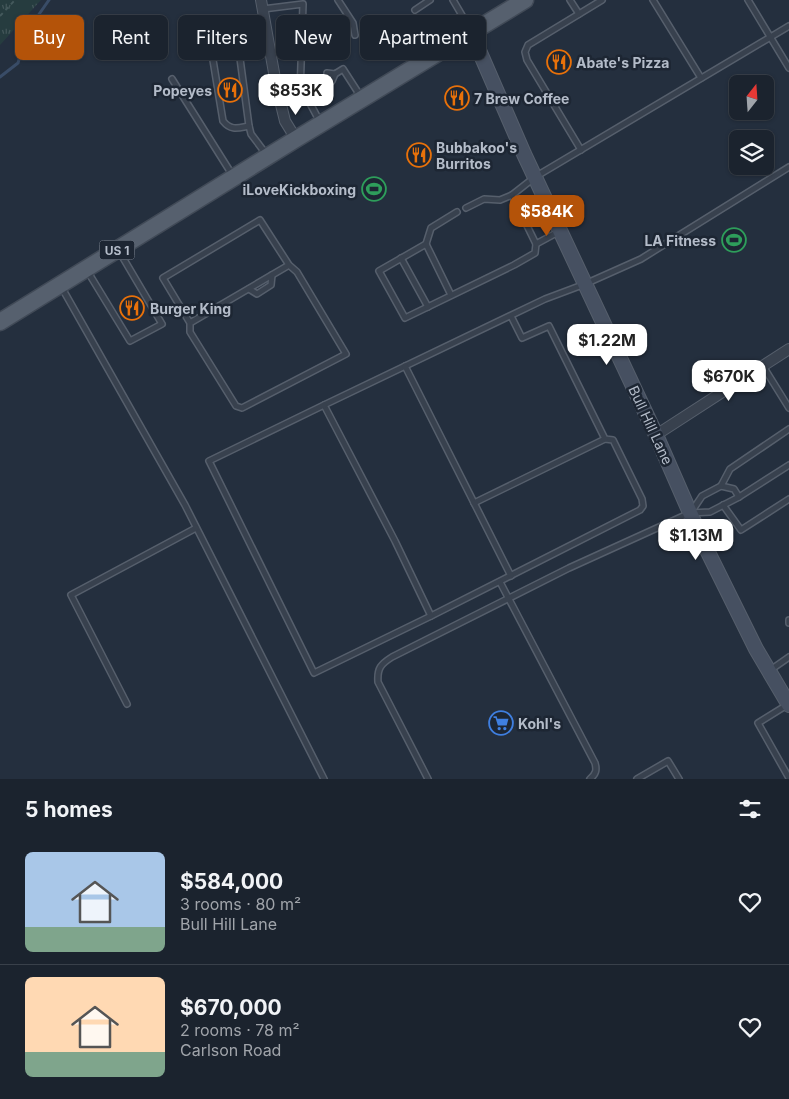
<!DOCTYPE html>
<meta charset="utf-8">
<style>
body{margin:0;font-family:Inter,sans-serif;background:#282f3a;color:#f1f3f6;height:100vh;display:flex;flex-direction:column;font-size:19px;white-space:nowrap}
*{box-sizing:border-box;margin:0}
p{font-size:16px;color:#a0a4aa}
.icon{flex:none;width:28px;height:28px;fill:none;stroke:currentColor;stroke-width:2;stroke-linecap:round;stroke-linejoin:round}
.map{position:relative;height:779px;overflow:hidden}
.drawer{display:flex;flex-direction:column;background:#1b232e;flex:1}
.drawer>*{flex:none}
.hud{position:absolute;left:15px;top:15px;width:500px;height:45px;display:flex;gap:10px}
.needle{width:32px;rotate:17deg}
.buttons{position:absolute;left:729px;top:75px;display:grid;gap:10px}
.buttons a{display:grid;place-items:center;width:45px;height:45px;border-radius:8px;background:#1b232e;box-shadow:0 1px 4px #0004,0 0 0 1px #39404a;font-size:25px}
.price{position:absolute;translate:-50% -42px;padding:0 11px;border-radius:10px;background:#fff;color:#222;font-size:16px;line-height:32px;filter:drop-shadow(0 1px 2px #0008)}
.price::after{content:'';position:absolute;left:50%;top:30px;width:15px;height:11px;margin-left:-8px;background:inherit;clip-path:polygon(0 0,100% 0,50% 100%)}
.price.active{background:#b45309;color:#fff}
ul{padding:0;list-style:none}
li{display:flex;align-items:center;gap:15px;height:125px;padding:0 25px}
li+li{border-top:1px solid #39404a}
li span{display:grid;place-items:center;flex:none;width:140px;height:100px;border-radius:8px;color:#555}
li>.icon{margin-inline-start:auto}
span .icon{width:60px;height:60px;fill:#fffc;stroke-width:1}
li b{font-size:21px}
h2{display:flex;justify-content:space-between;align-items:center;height:60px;padding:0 25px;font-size:21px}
.tag{padding:0 18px;border-radius:8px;background:#1b232e;box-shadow:0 1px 4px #0004,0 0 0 1px #39404a;font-size:18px;line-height:45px}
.tag.active{background:#b45309;color:#fff}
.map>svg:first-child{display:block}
.grass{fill:url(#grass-tufts)}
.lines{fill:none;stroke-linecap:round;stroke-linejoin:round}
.stream{stroke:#394c67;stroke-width:3}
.lane-casing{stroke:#565f6c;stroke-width:8}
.street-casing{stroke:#565f6c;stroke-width:12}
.secondary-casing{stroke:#565f6c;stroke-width:16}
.primary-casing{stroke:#414a57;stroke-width:19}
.path{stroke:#44595c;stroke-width:2;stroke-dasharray:4 4;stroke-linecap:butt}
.lane{stroke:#38414e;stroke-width:5}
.street{stroke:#38414e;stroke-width:10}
.secondary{stroke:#465061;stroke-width:14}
.primary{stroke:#56606e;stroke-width:16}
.labels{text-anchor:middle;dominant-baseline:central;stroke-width:5;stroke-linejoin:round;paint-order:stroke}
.shield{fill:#1d2633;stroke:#878f9c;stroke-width:1}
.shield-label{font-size:12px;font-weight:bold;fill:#b4bcc9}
.poi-label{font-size:14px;font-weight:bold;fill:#b4bcc9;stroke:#1d2633;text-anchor:start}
.street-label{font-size:14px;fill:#b4bcc9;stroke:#1d2633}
</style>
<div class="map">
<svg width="789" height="779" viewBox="0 0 789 779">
<defs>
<pattern id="grass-tufts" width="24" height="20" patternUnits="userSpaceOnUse" patternTransform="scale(1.25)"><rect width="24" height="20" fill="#263c3f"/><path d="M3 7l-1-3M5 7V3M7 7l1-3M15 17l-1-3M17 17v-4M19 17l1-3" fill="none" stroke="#435659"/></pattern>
</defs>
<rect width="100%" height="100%" fill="#242f3e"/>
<!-- grass -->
<path class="grass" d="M 0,0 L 41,0 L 0,45 Z"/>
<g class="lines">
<!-- stream -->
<path class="stream" d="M 0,77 L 18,63 L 28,30 L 49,0"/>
<!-- lane casing -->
<g class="lane-casing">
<g id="lane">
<path d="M 338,0 L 353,23 L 355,35"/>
<path d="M 453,0 L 470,29"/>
<path d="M 570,0 L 579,14"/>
<path d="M 653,0 L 701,78"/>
<path d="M 748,0 L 789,68"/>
<path d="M 263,9 L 303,4 L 300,94"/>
<path d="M 415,10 L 430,0"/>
<path d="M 239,51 L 249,126"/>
<path d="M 327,73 L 335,74 L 343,69 L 361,97"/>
<path d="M 172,79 L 233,176"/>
<path d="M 332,81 L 335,74"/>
<path d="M 304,92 L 320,122"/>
<path d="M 280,102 L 307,90 L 314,92"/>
<path d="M 581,150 L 527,60 L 525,52 L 528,45 L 602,0"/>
<path d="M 266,154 L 251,134 L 249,126 C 238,128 231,131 223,121 L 212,54 L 269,47"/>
<path d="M 466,208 L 484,199 L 500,200 L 512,195"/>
<path d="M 457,212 L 431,228 L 426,244 L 379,271 L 405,318 L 514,265 L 535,253 L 536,244"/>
<path d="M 560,231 L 536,244 L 512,195 L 535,177 L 789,26"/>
<path d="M 426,244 L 451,295"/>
<path d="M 401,258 L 428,307"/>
<path d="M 88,272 L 130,341 L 162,324 L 119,251"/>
<path d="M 62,288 L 185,505 L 324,779"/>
<path d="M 249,289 L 257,294 L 271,285 L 272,275"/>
<path d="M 511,316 L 522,338 L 549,326 L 605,439 L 613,440 L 642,499 L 643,506 L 640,510 L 431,616 L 395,541 L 324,405 L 545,299 L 585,284 L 641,259 L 789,167"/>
<path d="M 190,323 L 190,332 L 236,406 L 242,408 L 346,354 L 297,272 L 289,265 L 260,220 L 163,278 L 190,323 L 289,265"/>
<path d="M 405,366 L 511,576"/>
<path d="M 763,366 L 789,408"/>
<path d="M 324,405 L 209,461 L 314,673 L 431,616"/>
<path d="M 721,486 L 734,489 L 739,497"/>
<path d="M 474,503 L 605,439"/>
<path d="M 723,505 L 741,530 L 789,499"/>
<path d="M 692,511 L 702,496 L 721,486 L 730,469 L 789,429"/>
<path d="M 500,582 L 595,763 C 597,770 596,774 590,779"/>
<path d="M 789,620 L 789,623"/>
<path d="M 769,671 L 789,657"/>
<path d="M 127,704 L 71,595 L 196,528"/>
<path d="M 787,705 L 758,723 L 789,778"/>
<path d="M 428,779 L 378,682 C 377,668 381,664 392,657 L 569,568 L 690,513 L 710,512 L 739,497 L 789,465"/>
<path d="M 637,779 L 668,761 L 679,779"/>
</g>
</g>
<!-- street casing -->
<g class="street-casing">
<g id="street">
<path d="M 261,0 L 276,84 L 285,121 L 296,139"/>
<path d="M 656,435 L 789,349"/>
</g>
</g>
<!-- secondary casing -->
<g class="secondary-casing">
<path id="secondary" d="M 471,32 L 524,154 L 656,435 L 702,540 L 756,649 L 789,705"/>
</g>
<!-- primary casing -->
<g class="primary-casing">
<path id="primary" d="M 0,322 L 296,139 L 525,0"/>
</g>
<!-- path -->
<path class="path" d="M 0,16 L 15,0"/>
<!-- lane -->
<use href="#lane" class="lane"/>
<!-- street -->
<use href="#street" class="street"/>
<!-- secondary -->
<use href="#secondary" class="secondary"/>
<!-- primary -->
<use href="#primary" class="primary"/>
</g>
<!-- icons -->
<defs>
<g id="restaurant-ring" transform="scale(1.25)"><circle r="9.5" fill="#1d2633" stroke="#e8710a" stroke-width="1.5"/><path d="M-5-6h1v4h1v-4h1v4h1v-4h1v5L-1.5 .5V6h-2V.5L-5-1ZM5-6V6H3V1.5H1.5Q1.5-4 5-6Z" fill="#e8710a"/></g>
<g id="stadium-ring" transform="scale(1.25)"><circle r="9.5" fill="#1d2633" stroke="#2e9e5b" stroke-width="1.5"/><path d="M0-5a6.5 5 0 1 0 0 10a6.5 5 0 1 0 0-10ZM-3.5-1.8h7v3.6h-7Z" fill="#2e9e5b"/></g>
<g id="supermarket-ring" transform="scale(1.25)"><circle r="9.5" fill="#1d2633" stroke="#3f7fe0" stroke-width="1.5"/><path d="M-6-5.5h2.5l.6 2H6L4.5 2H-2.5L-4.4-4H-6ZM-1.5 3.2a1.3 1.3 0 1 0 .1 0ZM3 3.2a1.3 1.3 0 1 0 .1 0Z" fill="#3f7fe0"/></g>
</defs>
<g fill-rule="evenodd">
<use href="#restaurant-ring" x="559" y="62"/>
<use href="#restaurant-ring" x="230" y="90"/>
<use href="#restaurant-ring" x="457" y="98"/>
<use href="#restaurant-ring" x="419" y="155"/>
<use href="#stadium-ring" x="374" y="189"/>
<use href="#stadium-ring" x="734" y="240"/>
<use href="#restaurant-ring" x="132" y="308"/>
<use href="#supermarket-ring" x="501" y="723"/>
</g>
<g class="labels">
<!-- shield labels -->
<rect class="shield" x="99.5" y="240.5" width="35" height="19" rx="4"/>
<g class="shield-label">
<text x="117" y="250">US 1</text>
</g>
<!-- poi labels -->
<g class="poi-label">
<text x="576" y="62">Abate's Pizza</text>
<text x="212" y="90" text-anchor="end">Popeyes</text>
<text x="474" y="98">7 Brew Coffee</text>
<text x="436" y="147">Bubbakoo's<tspan x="436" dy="16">Burritos</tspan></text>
<text x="356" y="189" text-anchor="end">iLoveKickboxing</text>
<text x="716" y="240" text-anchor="end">LA Fitness</text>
<text x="150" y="308">Burger King</text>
<text x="518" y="723">Kohl's</text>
</g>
<!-- street labels -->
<g class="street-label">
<text transform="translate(651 425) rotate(65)">Bull Hill Lane</text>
</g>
</g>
</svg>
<div class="buttons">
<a><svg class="needle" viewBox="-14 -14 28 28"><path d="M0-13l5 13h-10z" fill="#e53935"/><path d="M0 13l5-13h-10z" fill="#a0a4aa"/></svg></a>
<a><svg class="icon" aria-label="layers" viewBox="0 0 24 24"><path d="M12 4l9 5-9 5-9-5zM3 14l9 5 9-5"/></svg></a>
</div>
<b class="price" style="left:296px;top:116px">$853K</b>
<b class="price active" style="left:547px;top:237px">$584K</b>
<b class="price" style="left:607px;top:366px">$1.22M</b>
<b class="price" style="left:729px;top:402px">$670K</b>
<b class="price" style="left:696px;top:561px">$1.13M</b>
<div class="hud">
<a class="tag active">Buy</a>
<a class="tag">Rent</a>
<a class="tag">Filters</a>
<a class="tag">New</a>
<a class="tag">Apartment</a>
</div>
</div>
<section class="drawer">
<h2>5 homes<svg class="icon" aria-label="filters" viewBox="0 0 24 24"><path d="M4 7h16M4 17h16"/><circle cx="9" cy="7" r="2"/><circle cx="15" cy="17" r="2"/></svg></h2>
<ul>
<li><span style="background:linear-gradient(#a9c7e8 75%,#7fa58c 0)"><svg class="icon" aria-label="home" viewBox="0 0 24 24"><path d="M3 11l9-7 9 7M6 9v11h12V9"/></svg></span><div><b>$584,000</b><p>3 rooms · 80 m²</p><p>Bull Hill Lane</p></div><svg class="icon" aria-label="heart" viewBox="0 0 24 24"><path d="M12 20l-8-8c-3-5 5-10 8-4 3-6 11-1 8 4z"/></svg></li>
<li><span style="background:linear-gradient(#ffd9b3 75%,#7fa58c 0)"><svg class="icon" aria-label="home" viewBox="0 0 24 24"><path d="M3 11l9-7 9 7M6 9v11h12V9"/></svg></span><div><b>$670,000</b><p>2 rooms · 78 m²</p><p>Carlson Road</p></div><svg class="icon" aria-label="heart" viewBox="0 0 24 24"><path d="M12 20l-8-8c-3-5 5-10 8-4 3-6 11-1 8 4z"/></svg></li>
</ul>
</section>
